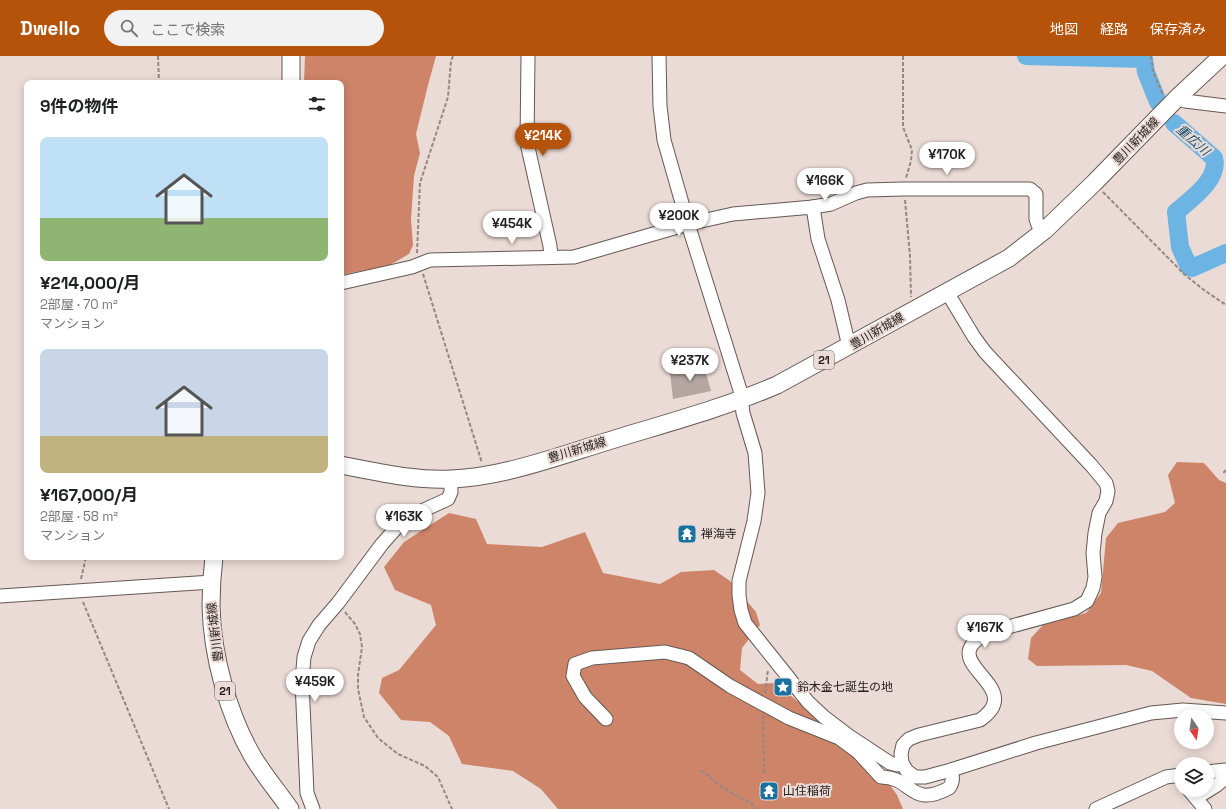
<!DOCTYPE html>
<html lang="ja">
<meta charset="utf-8">
<style>
body{margin:0;font-family:"Space Grotesk","Noto Sans JP",sans-serif;background:#f2f2f2;color:#202124;height:100vh;display:flex;flex-direction:column;font-size:15px;white-space:nowrap}
*{box-sizing:border-box;margin:0}
p{font-size:13px;color:#757577}
.icon{flex:none;width:22px;height:22px;fill:none;stroke:currentColor;stroke-width:2;stroke-linecap:round;stroke-linejoin:round}
.map{position:relative;flex:1;overflow:hidden}
.panel{position:absolute;left:24px;top:24px;width:320px;height:480px;display:flex;flex-direction:column;background:#fff;border-radius:8px;box-shadow:0 2px 10px #0003}
.panel>*{flex:none}
.needle{width:26px;rotate:167deg}
.controls{position:absolute;left:1174px;top:653px;display:grid;gap:8px}
.controls a{display:grid;place-items:center;width:40px;height:40px;border-radius:50%;background:#fff;box-shadow:0 2px 10px #0003;font-size:20px}
.price{position:absolute;translate:-50% -34px;padding:0 9px;border-radius:14px;background:#fff;color:#222;font-size:13px;line-height:26px;filter:drop-shadow(0 1px 2px #0008)}
.price::after{content:'';position:absolute;left:50%;top:24px;width:12px;height:9px;margin-left:-6px;background:inherit;clip-path:polygon(0 0,100% 0,50% 100%)}
.price.active{background:#b45309;color:#fff}
ul{padding:0;list-style:none}
li{display:grid;align-content:center;gap:8px;height:212px;padding:0 16px}
li span{display:grid;place-items:center;height:124px;border-radius:8px;color:#555}
li>.icon{margin-inline-start:auto}
span .icon{width:72px;height:72px;fill:#fffc;stroke-width:1}
li b{font-size:17px}
h2{display:flex;justify-content:space-between;align-items:center;height:48px;padding:0 16px;font-size:17px}
header{display:flex;align-items:center;gap:24px;box-sizing:border-box;height:56px;padding:0 20px;background:#b45309;color:#fff}
header strong{font-size:19px}
nav{display:flex;gap:22px;margin-inline-start:auto;font-size:14px}
.search{width:280px;height:36px;background:#f2f2f2;display:flex;align-items:center;gap:10px;box-sizing:border-box;padding:0 14px;border-radius:22px;color:#757577;font-size:15px}
.map>svg:first-child{display:block}
.forest{fill:#ce8469}
.lines{fill:none;stroke-linecap:round;stroke-linejoin:round}
.river{stroke:#6cb4e3;stroke-width:18}
.building{fill:#b5a6a1}
.minor-casing{stroke:#645853;stroke-width:15}
.major-casing{stroke:#645853;stroke-width:19}
.path{stroke:#938884;stroke-width:2;stroke-dasharray:4 2;stroke-linecap:butt}
.minor{stroke:#fff;stroke-width:13}
.major{stroke:#fff;stroke-width:17}
.labels{text-anchor:middle;dominant-baseline:central;stroke-width:4;stroke-linejoin:round;paint-order:stroke}
.shield{fill:#ebdbd6;stroke:#605855;stroke-width:1}
.shield-label{font-size:11px;font-weight:bold;fill:#25201e}
.street-label{font-size:12px;fill:#25201e;stroke:#ebdbd6}
.poi-label{font-size:12px;fill:#25201e;stroke:#ebdbd6;text-anchor:start}
.water-label{font-size:13px;font-style:italic;fill:#1a5171;stroke:#ebdbd6}
</style>
<header>
<strong>Dwello</strong>
<div class="search"><svg class="icon" aria-label="search" viewBox="0 0 24 24"><circle cx="10" cy="10" r="6"/><path d="M15 15l6 6"/></svg>ここで検索</div>
<nav><a>地図</a><a>経路</a><a>保存済み</a></nav>
</header>
<div class="map">
<svg width="1226" height="753" viewBox="0 0 1226 753">
<rect width="100%" height="100%" fill="#ebdbd6"/>
<!-- forest -->
<g class="forest">
<path d="M 305,0 L 436,0 L 428,29 L 416,78 L 420,97 L 414,120 L 411,163 L 413,189 L 409,198 L 390,209 L 341,219 L 341,27 L 304,27 Z"/>
<path d="M 1177,406 L 1204,407 L 1219,424 L 1226,427 L 1226,648 L 1191,642 L 1152,615 L 1126,609 L 1037,610 L 1028,603 L 1031,582 L 1043,569 L 1086,557 L 1101,537 L 1106,482 L 1118,467 L 1165,456 L 1175,447 L 1168,419 Z"/>
<path d="M 449,457 L 476,463 L 487,488 L 542,491 L 585,476 L 603,517 L 660,528 L 681,516 L 714,514 L 730,525 L 756,556 L 760,569 L 742,592 L 740,614 L 758,628 L 775,627 L 876,709 L 897,739 L 903,753 L 558,753 L 541,733 L 513,715 L 462,708 L 449,680 L 430,666 L 401,664 L 379,637 L 382,622 L 399,614 L 436,569 L 431,549 L 395,534 L 384,511 L 404,486 Z"/>
</g>
<g class="lines">
<!-- river -->
<g class="river">
<path d="M 1026,0 L 1144,3 L 1146,16 L 1158,46"/>
<path d="M 1174,67 L 1214,102 C 1220,123 1190,144 1176,156 L 1180,191 L 1189,211 L 1192,212 L 1226,197"/>
</g>
</g>
<!-- building -->
<path class="building" d="M 704,310 L 711,335 L 673,343 L 670,317 Z"/>
<g class="lines">
<!-- minor casing -->
<g class="minor-casing">
<g id="minor">
<path d="M 528,0 L 527,87 L 550,190 L 551,200"/>
<path d="M 659,0 L 660,50 L 664,84 L 688,168 L 740,334 L 743,357 L 755,397 L 758,437 L 754,465 L 739,525 L 739,539 L 741,554 L 745,567 L 808,646 L 824,661 L 849,680 L 890,707 L 897,709 L 902,707"/>
<path d="M 1178,41 L 1185,45 L 1226,50"/>
<path d="M 813,151 L 831,148 L 856,137 L 867,134 L 903,133 L 1030,133 L 1036,138 L 1036,163 L 1038,169 L 1045,174"/>
<path d="M 341,227 L 412,211 L 430,204 L 574,201 L 688,168 L 733,158 L 813,151 L 818,183 L 838,244 L 847,282 L 850,290"/>
<path d="M 947,236 L 974,281 L 985,296 L 1091,409 L 1106,427 L 1108,435 L 1106,445 L 1099,457 L 1095,477 L 1093,497 L 1095,521 L 1093,532 L 1087,545 L 1074,553 L 990,576 C 927,606 1031,629 980,664 L 919,679 L 909,683 L 903,689 L 901,698 L 902,707 L 907,715 L 915,721 L 925,721 L 951,714 L 1036,687 L 1151,657 L 1183,654 L 1226,657"/>
<path d="M 0,540 L 212,526"/>
<path d="M 606,663 L 585,641 L 573,620 L 575,608 L 592,602 L 665,596 L 689,602 L 730,630 L 763,648 L 789,662 L 839,682 L 858,696 L 881,721 C 913,721 910,753 949,732 C 953,727 953,720 951,714"/>
<path d="M 1207,716 L 1225,714 L 1226,717"/>
<path d="M 1189,734 L 1205,753"/>
<path d="M 1196,742 L 1217,729 L 1226,721"/>
<path d="M 313,753 L 307,737 L 302,626 L 304,601 L 309,585 L 319,569 L 338,547 L 382,488 L 398,470 L 413,459 L 448,443 L 451,436 L 451,423"/>
<path d="M 1096,753 L 1166,721 L 1181,719"/>
</g>
</g>
<!-- major casing -->
<g class="major-casing">
<g id="major">
<path d="M 291,27 L 291,0"/>
<path d="M 341,409 C 378,416 414,425 452,423 C 502,421 556,401 605,386 C 663,368 721,353 777,329 L 1009,202 L 1045,174 L 1094,127 L 1178,41 L 1222,0"/>
<path d="M 214,501 C 212,517 211,533 211,550 C 212,599 228,658 253,701 C 264,719 278,736 290,753"/>
</g>
</g>
<!-- path -->
<g class="path">
<path d="M 158,0 L 159,27"/>
<path d="M 903,0 L 903,71 L 912,94 L 911,105 L 906,122"/>
<path d="M 1151,0 L 1153,16 L 1163,39"/>
<path d="M 1103,136 L 1184,218 L 1204,234 L 1226,249"/>
<path d="M 905,144 L 910,200 L 911,241"/>
<path d="M 417,197 L 420,127 L 448,41 L 451,5 L 453,0"/>
<path d="M 423,218 L 482,407"/>
<path d="M 1226,414 L 1224,416 L 1226,419"/>
<path d="M 81,523 L 86,501"/>
<path d="M 83,546 L 169,753"/>
<path d="M 345,556 L 355,568 L 360,578 L 362,591 L 358,619 L 358,633 L 364,661 L 378,682 L 398,698 L 425,710 L 438,721 L 452,753"/>
<path d="M 765,637 L 768,614"/>
<path d="M 763,659 L 764,719"/>
<path d="M 701,714 L 723,732 L 752,748 L 756,753"/>
</g>
<!-- minor -->
<use href="#minor" class="minor"/>
<!-- major -->
<use href="#major" class="major"/>
</g>
<!-- icons -->
<defs>
<g id="temple-square" transform="scale(1)"><rect x="-9" y="-9" width="18" height="18" rx="4" fill="#1971a1" stroke="#ebdbd6"/><path d="M0-6L5-2H3V0L6.5 2.5H4V6H1.5V3h-3V6H-4V2.5H-6.5L-3 0V-2H-5Z" fill="#fff"/></g>
<g id="sight-square" transform="scale(1)"><rect x="-9" y="-9" width="18" height="18" rx="4" fill="#1971a1" stroke="#ebdbd6"/><path d="M0-6L1.8-2.2L6-1.7L2.9 1.2L3.7 5.4L0 3.3L-3.7 5.4L-2.9 1.2L-6-1.7L-1.8-2.2Z" fill="#fff"/></g>
</defs>
<g fill-rule="evenodd">
<use href="#temple-square" x="687" y="478"/>
<use href="#sight-square" x="783" y="631"/>
<use href="#temple-square" x="769" y="735"/>
</g>
<g class="labels">
<!-- shield labels -->
<g class="shield">
<rect x="814" y="295" width="20" height="18" rx="3"/>
<rect x="215" y="626" width="20" height="18" rx="3"/>
</g>
<g class="shield-label">
<text x="824" y="304">21</text>
<text x="225" y="635">21</text>
</g>
<!-- street labels -->
<g class="street-label">
<text transform="translate(1136 85) rotate(-46)">豊川新城線</text>
<text transform="translate(877 275) rotate(-30)">豊川新城線</text>
<text transform="translate(577 394) rotate(-17)">豊川新城線</text>
<text transform="translate(215 576) rotate(-97)">豊川新城線</text>
</g>
<!-- poi labels -->
<g class="poi-label">
<text x="701" y="478">禅海寺</text>
<text x="797" y="631">鈴木金七誕生の地</text>
<text x="783" y="735">山住稲荷</text>
</g>
<!-- water labels -->
<g class="water-label">
<text transform="translate(1193 84) rotate(41)">重広川</text>
</g>
</g>
</svg>
<div class="controls">
<a><svg class="needle" viewBox="-14 -14 28 28"><path d="M0-13l5 13h-10z" fill="#e53935"/><path d="M0 13l5-13h-10z" fill="#757577"/></svg></a>
<a><svg class="icon" aria-label="layers" viewBox="0 0 24 24"><path d="M12 4l9 5-9 5-9-5zM3 14l9 5 9-5"/></svg></a>
</div>
<b class="price active" style="left:543px;top:101px">¥214K</b>
<b class="price" style="left:947px;top:120px">¥170K</b>
<b class="price" style="left:825px;top:146px">¥166K</b>
<b class="price" style="left:679px;top:181px">¥200K</b>
<b class="price" style="left:512px;top:189px">¥454K</b>
<b class="price" style="left:690px;top:326px">¥237K</b>
<b class="price" style="left:404px;top:482px">¥163K</b>
<b class="price" style="left:985px;top:593px">¥167K</b>
<b class="price" style="left:315px;top:647px">¥459K</b>
<section class="panel">
<h2>9件の物件<svg class="icon" aria-label="filters" viewBox="0 0 24 24"><path d="M4 7h16M4 17h16"/><circle cx="9" cy="7" r="2"/><circle cx="15" cy="17" r="2"/></svg></h2>
<ul>
<li><span style="background:linear-gradient(#bfe0f5 65%,#8fb573 0)"><svg class="icon" aria-label="home" viewBox="0 0 24 24"><path d="M3 11l9-7 9 7M6 9v11h12V9"/></svg></span><div><b>¥214,000/月</b><p>2部屋 · 70 m²</p><p>マンション</p></div></li>
<li><span style="background:linear-gradient(#c9d6e8 70%,#c2b280 0)"><svg class="icon" aria-label="home" viewBox="0 0 24 24"><path d="M3 11l9-7 9 7M6 9v11h12V9"/></svg></span><div><b>¥167,000/月</b><p>2部屋 · 58 m²</p><p>マンション</p></div></li>
</ul>
</section>
</div>
